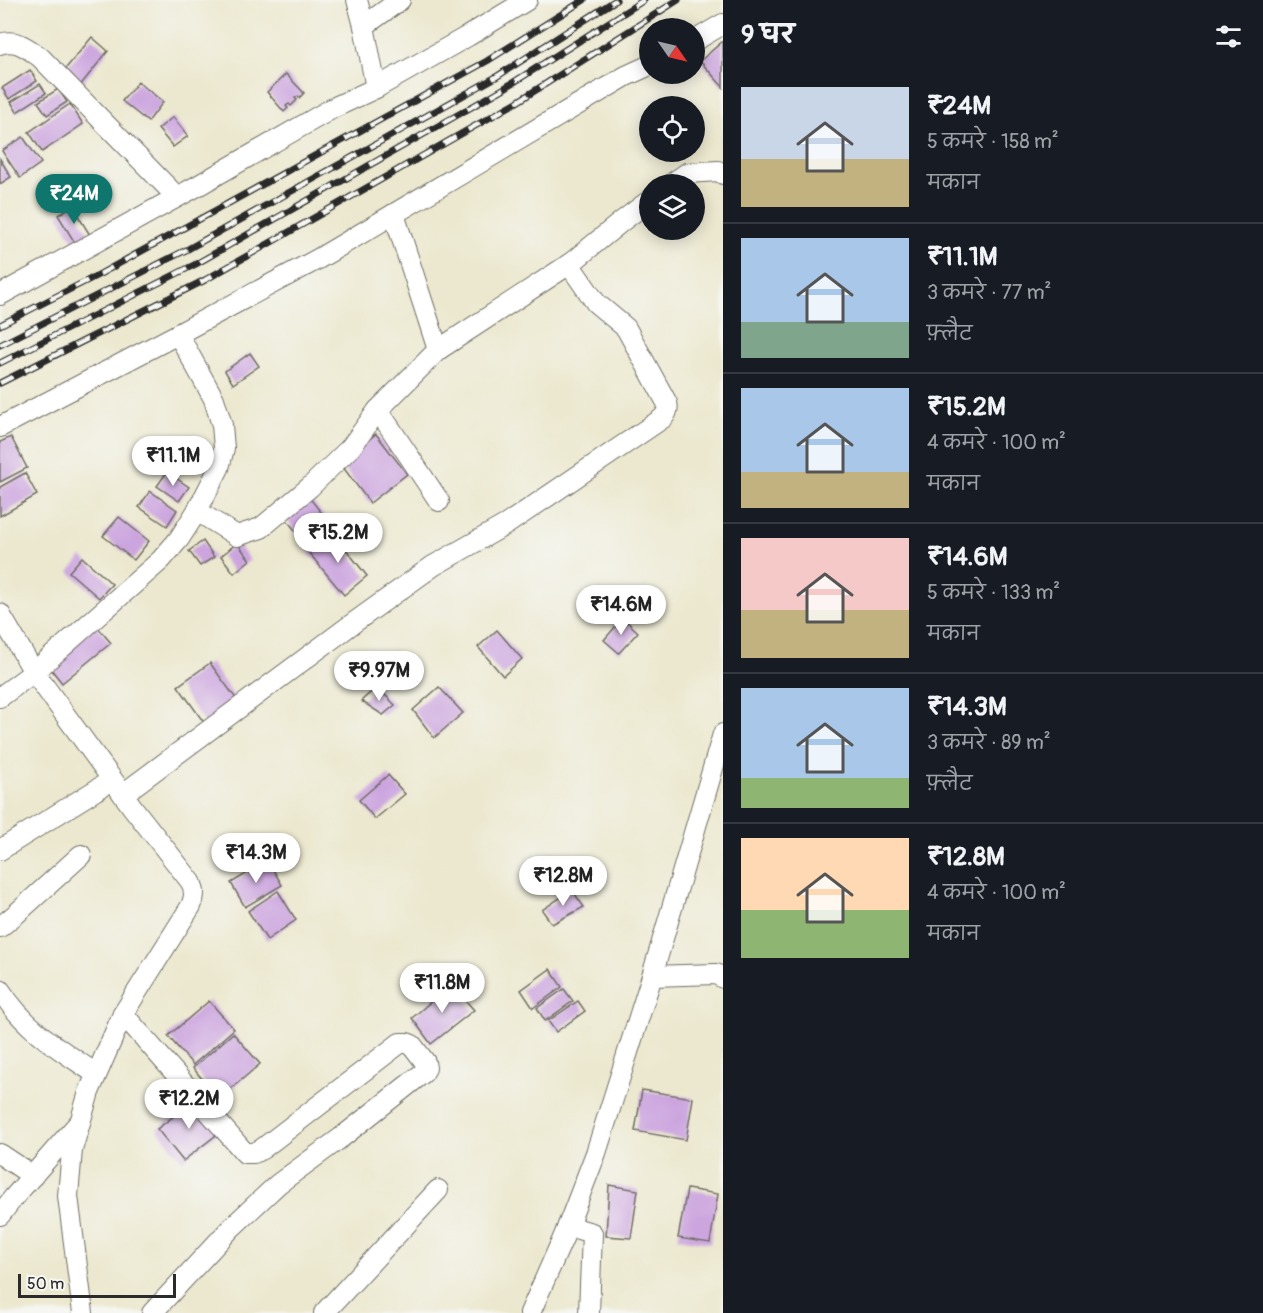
<!DOCTYPE html>
<html lang="hi">
<meta charset="utf-8">
<style>
body{margin:0;font-family:Pangolin,"Playpen Sans Deva",sans-serif;background:#242831;color:#f1f3f6;height:100vh;display:flex;flex-direction:column;font-size:22px;white-space:nowrap}
*{box-sizing:border-box;margin:0}
p{font-size:20px;color:#9ea1a6}
.icon{flex:none;width:33px;height:33px;fill:none;stroke:currentColor;stroke-width:2;stroke-linecap:round;stroke-linejoin:round}
.map{position:relative;flex:1;overflow:hidden}
.side{display:flex;flex-direction:column;background:#171b24;width:540px}
.side>*{flex:none}
.needle{width:39px;rotate:124deg}
.fabs{position:absolute;left:639px;top:18px;display:grid;gap:12px}
.fabs a{display:grid;place-items:center;width:66px;height:66px;border-radius:50%;background:#171b24;box-shadow:0 3px 15px #0003;font-size:30px}
.scale{position:absolute;left:18px;bottom:15px;width:158px;box-sizing:border-box;padding-left:6px;border:3px solid #2b2b2b;border-top:0;font-size:16px;line-height:21px;white-space:nowrap;color:#2b2b2b;-webkit-text-stroke:4px #f6f6f2;paint-order:stroke}
.price{position:absolute;translate:-50% -51px;padding:0 14px;border-radius:21px;background:#fff;color:#222;font-size:20px;line-height:39px;filter:drop-shadow(0 2px 3px #0008)}
.price::after{content:'';position:absolute;left:50%;top:36px;width:18px;height:14px;margin-left:-9px;background:inherit;clip-path:polygon(0 0,100% 0,50% 100%)}
.price.active{background:#0f766e;color:#fff}
ul{padding:0;list-style:none}
li{display:flex;align-items:center;gap:18px;height:150px;padding:0 18px}
li+li{border-top:2px solid #363941}
li span{display:grid;place-items:center;flex:none;width:168px;height:120px;border-radius:0px;color:#555}
li>.icon{margin-inline-start:auto}
span .icon{width:72px;height:72px;fill:#fffc;stroke-width:1}
li b{font-size:26px}
h2{display:flex;justify-content:space-between;align-items:center;height:72px;padding:0 18px;font-size:26px}
main{display:flex;flex:1;min-height:0}
.map>svg:first-child{display:block}
.building{fill:#cca5df}
.lines{fill:none;stroke-linecap:round;stroke-linejoin:round}
.minor-casing{stroke:#6f6d64;stroke-width:22}
.minor{stroke:#fff;stroke-width:20}
.rail-casing{stroke:#2b2b2b;stroke-width:7}
.rail{stroke:#f6f6f2;stroke-width:4.5;stroke-dasharray:14;stroke-linecap:butt}
</style>
<main>
<div class="map">
<svg width="723" height="1313" viewBox="0 0 723 1313">
<rect width="100%" height="100%" fill="#f6f6f2"/>
<filter id="ink" filterUnits="userSpaceOnUse"><feTurbulence type="fractalNoise" baseFrequency=".0167" numOctaves="2"/><feDisplacementMap in="SourceGraphic" scale="12" xChannelSelector="R" yChannelSelector="G"/><feConvolveMatrix kernelMatrix="1 2 1 2 8 2 1 2 1" color-interpolation-filters="sRGB"/></filter>
<filter id="wash" filterUnits="userSpaceOnUse"><feTurbulence type="fractalNoise" baseFrequency=".008" numOctaves="4" result="noise"/><feDisplacementMap in="SourceGraphic" scale="24" xChannelSelector="R" yChannelSelector="G"/><feGaussianBlur stdDeviation="1.35" result="paint"/><feColorMatrix in="noise" values="0 0 0 0 0 0 0 0 0 0 0 0 0 0 0 0 0 1.4 0 .05"/><feComposite in="paint" operator="in"/></filter>
<g filter="url(#wash)">
<rect width="100%" height="100%" fill="#ece8cf"/>
<g id="blocks">
<!-- building -->
<g class="building">
<path d="M 92,37 L 108,51 L 79,87 L 62,73 Z"/>
<path d="M 723,41 L 723,87 L 700,61 Z"/>
<path d="M 30,70 L 37,81 L 9,99 L 2,88 Z"/>
<path d="M 286,74 L 304,93 L 299,98 L 298,96 L 295,98 L 297,100 L 291,106 L 289,104 L 286,106 L 288,108 L 284,112 L 267,92 Z"/>
<path d="M 138,82 L 163,102 L 148,122 L 122,101 Z"/>
<path d="M 40,84 L 46,93 L 17,112 L 11,102 Z"/>
<path d="M 58,89 L 67,102 L 47,115 L 38,102 Z"/>
<path d="M 70,104 L 83,124 L 42,152 L 29,132 Z"/>
<path d="M 173,117 L 188,136 L 173,147 L 158,129 Z"/>
<path d="M 23,137 L 41,163 L 20,178 L 2,151 Z"/>
<path d="M 0,159 L 11,177 L 0,184 Z"/>
<path d="M 650,203 L 650,226 L 638,212 Z"/>
<path d="M 72,206 L 90,235 L 75,243 L 58,215 Z"/>
<path d="M 250,353 L 259,366 L 233,384 L 225,371 Z"/>
<path d="M 376,434 L 407,474 L 370,503 L 339,462 Z"/>
<path d="M 11,437 L 27,468 L 0,482 L 0,442 Z"/>
<path d="M 167,472 L 189,487 L 179,501 L 157,486 Z"/>
<path d="M 25,473 L 37,495 L 0,516 L 0,487 Z"/>
<path d="M 150,491 L 177,510 L 167,526 L 139,507 Z"/>
<path d="M 308,496 L 332,526 L 307,546 L 284,516 Z"/>
<path d="M 119,517 L 149,541 L 134,560 L 103,536 Z"/>
<path d="M 333,533 L 367,576 L 344,595 L 309,553 Z"/>
<path d="M 203,541 L 214,557 L 200,566 L 189,551 Z"/>
<path d="M 237,543 L 250,560 L 234,573 L 221,556 Z"/>
<path d="M 82,557 L 112,584 L 99,598 L 69,572 Z"/>
<path d="M 623,618 L 638,632 L 619,653 L 604,640 Z"/>
<path d="M 95,624 L 111,643 L 62,683 L 47,664 Z"/>
<path d="M 497,630 L 522,659 L 503,676 L 478,647 Z"/>
<path d="M 210,663 L 237,700 L 205,724 L 178,686 Z"/>
<path d="M 377,687 L 395,705 L 383,715 L 361,701 Z"/>
<path d="M 439,687 L 463,713 L 434,738 L 413,710 Z"/>
<path d="M 388,775 L 405,794 L 375,819 L 359,800 Z"/>
<path d="M 268,861 L 282,885 L 245,907 L 231,883 Z"/>
<path d="M 572,890 L 584,907 L 552,924 L 542,910 Z"/>
<path d="M 278,891 L 296,920 L 267,940 L 248,911 Z"/>
<path d="M 550,969 L 562,987 L 533,1008 L 521,990 Z"/>
<path d="M 451,984 L 474,1010 L 431,1044 L 412,1018 Z"/>
<path d="M 564,989 L 573,1001 L 545,1021 L 537,1008 Z"/>
<path d="M 209,1001 L 234,1029 L 193,1065 L 168,1036 Z"/>
<path d="M 578,1001 L 585,1011 L 556,1032 L 548,1021 Z"/>
<path d="M 233,1033 L 260,1064 L 219,1099 L 193,1068 Z"/>
<path d="M 642,1090 L 693,1098 L 686,1140 L 635,1131 Z"/>
<path d="M 195,1100 L 220,1132 L 183,1161 L 157,1129 Z"/>
<path d="M 609,1185 L 638,1190 L 631,1238 L 606,1236 Z"/>
<path d="M 687,1189 L 718,1194 L 710,1243 L 678,1238 Z"/>
</g>
</g>
</g>
<g filter="url(#ink)">
<use href="#blocks" fill-opacity="0" stroke="#6f6d64" stroke-width="1.5"/>
<g class="lines">
<!-- minor casing -->
<g class="minor-casing">
<g id="minor">
<path d="M 357,0 L 364,26 L 376,88"/>
<path d="M 364,26 L 400,0"/>
<path d="M 694,41 L 723,24"/>
<path d="M 0,44 C 16,38 27,48 40,57 L 177,197"/>
<path d="M 671,184 L 687,173 L 718,171 L 723,174"/>
<path d="M 394,214 L 438,350"/>
<path d="M 0,295 L 199,185 L 333,108 L 376,88 L 468,36 L 527,0"/>
<path d="M 378,410 L 439,501"/>
<path d="M 0,427 L 178,334 L 318,259 L 626,76 L 650,65"/>
<path d="M 197,511 L 237,536 L 261,528 L 310,487 L 351,447 L 378,410 L 438,350 L 571,263 L 621,222 L 650,200"/>
<path d="M 0,614 L 34,672 L 133,808 L 191,882 C 195,891 195,896 191,906 L 123,1014 L 89,1092 L 72,1150 L 68,1196 L 83,1313"/>
<path d="M 0,697 L 34,672 L 161,560 L 179,539 L 197,511 L 219,468 L 224,448 L 222,425 L 214,399 L 178,334"/>
<path d="M 123,794 L 352,624 L 433,566 L 507,524 L 663,418 C 667,413 669,409 667,403 L 626,328 L 596,303 L 569,264"/>
<path d="M 0,850 L 112,780"/>
<path d="M 0,927 L 16,914 L 81,855"/>
<path d="M 652,976 L 716,974 L 723,978"/>
<path d="M 0,990 C 27,1031 58,1048 96,1074"/>
<path d="M 123,1014 L 245,1153 L 254,1153 L 262,1149 L 400,1043 L 407,1043 L 412,1045 L 425,1062 L 426,1068 L 423,1073 L 342,1137 L 278,1184 L 231,1228 L 152,1313"/>
<path d="M 0,1154 L 33,1176"/>
<path d="M 0,1215 L 14,1197 L 77,1125"/>
<path d="M 568,1226 L 592,1233 L 589,1313"/>
<path d="M 324,1313 L 438,1190"/>
<path d="M 530,1313 L 564,1236 L 596,1153 L 652,976 L 723,734"/>
</g>
</g>
<!-- minor -->
<use href="#minor" class="minor"/>
<!-- rail casing -->
<g class="rail-casing">
<g id="rail">
<path d="M 0,325 L 100,274 L 487,61 L 584,0"/>
<path d="M 0,345 L 188,249 L 496,77 L 616,0"/>
<path d="M 0,363 L 196,264 L 503,89 L 644,0"/>
<path d="M 0,383 L 205,280 L 517,102 L 678,0"/>
</g>
</g>
<!-- rail -->
<use href="#rail" class="rail"/>
</g>
</g>
</svg>
<div class="fabs">
<a><svg class="needle" viewBox="-14 -14 28 28"><path d="M0-13l5 13h-10z" fill="#e53935"/><path d="M0 13l5-13h-10z" fill="#9ea1a6"/></svg></a>
<a><svg class="icon" aria-label="locate" viewBox="0 0 24 24"><circle cx="12" cy="12" r="6"/><path d="M12 2v4M12 18v4M2 12h4M18 12h4"/></svg></a>
<a><svg class="icon" aria-label="layers" viewBox="0 0 24 24"><path d="M12 4l9 5-9 5-9-5zM3 14l9 5 9-5"/></svg></a>
</div>
<div class="scale">50 m</div>
<b class="price active" style="left:74px;top:225px">₹24M</b>
<b class="price" style="left:173px;top:487px">₹11.1M</b>
<b class="price" style="left:338px;top:564px">₹15.2M</b>
<b class="price" style="left:621px;top:636px">₹14.6M</b>
<b class="price" style="left:379px;top:702px">₹9.97M</b>
<b class="price" style="left:256px;top:884px">₹14.3M</b>
<b class="price" style="left:563px;top:907px">₹12.8M</b>
<b class="price" style="left:442px;top:1014px">₹11.8M</b>
<b class="price" style="left:189px;top:1130px">₹12.2M</b>
</div>
<section class="side">
<h2>9 घर<svg class="icon" aria-label="filters" viewBox="0 0 24 24"><path d="M4 7h16M4 17h16"/><circle cx="9" cy="7" r="2"/><circle cx="15" cy="17" r="2"/></svg></h2>
<ul>
<li><span style="background:linear-gradient(#c9d6e8 60%,#c2b280 0)"><svg class="icon" aria-label="home" viewBox="0 0 24 24"><path d="M3 11l9-7 9 7M6 9v11h12V9"/></svg></span><div><b>₹24M</b><p>5 कमरे · 158 m²</p><p>मकान</p></div></li>
<li><span style="background:linear-gradient(#a9c7e8 70%,#7fa58c 0)"><svg class="icon" aria-label="home" viewBox="0 0 24 24"><path d="M3 11l9-7 9 7M6 9v11h12V9"/></svg></span><div><b>₹11.1M</b><p>3 कमरे · 77 m²</p><p>फ़्लैट</p></div></li>
<li><span style="background:linear-gradient(#a9c7e8 70%,#c2b280 0)"><svg class="icon" aria-label="home" viewBox="0 0 24 24"><path d="M3 11l9-7 9 7M6 9v11h12V9"/></svg></span><div><b>₹15.2M</b><p>4 कमरे · 100 m²</p><p>मकान</p></div></li>
<li><span style="background:linear-gradient(#f6c9c9 60%,#c2b280 0)"><svg class="icon" aria-label="home" viewBox="0 0 24 24"><path d="M3 11l9-7 9 7M6 9v11h12V9"/></svg></span><div><b>₹14.6M</b><p>5 कमरे · 133 m²</p><p>मकान</p></div></li>
<li><span style="background:linear-gradient(#a9c7e8 75%,#8fb573 0)"><svg class="icon" aria-label="home" viewBox="0 0 24 24"><path d="M3 11l9-7 9 7M6 9v11h12V9"/></svg></span><div><b>₹14.3M</b><p>3 कमरे · 89 m²</p><p>फ़्लैट</p></div></li>
<li><span style="background:linear-gradient(#ffd9b3 60%,#8fb573 0)"><svg class="icon" aria-label="home" viewBox="0 0 24 24"><path d="M3 11l9-7 9 7M6 9v11h12V9"/></svg></span><div><b>₹12.8M</b><p>4 कमरे · 100 m²</p><p>मकान</p></div></li>
</ul>
</section>
</main>
